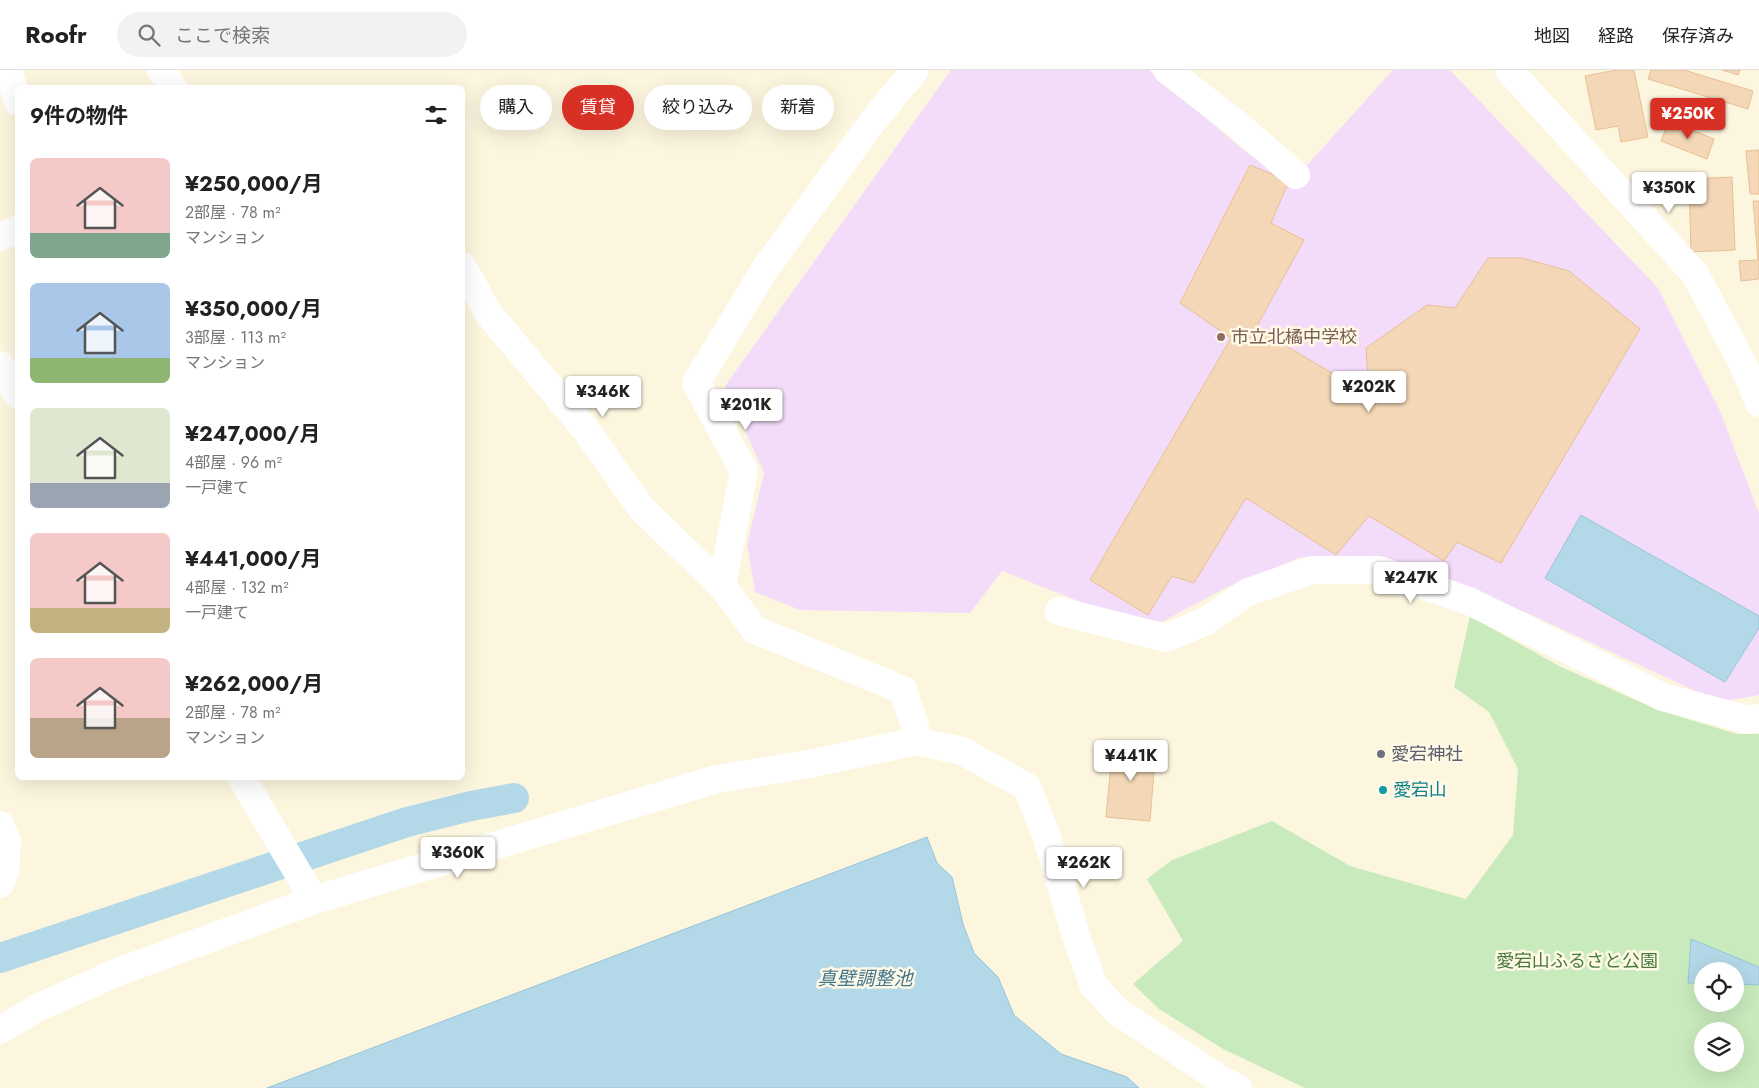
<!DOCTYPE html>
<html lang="ja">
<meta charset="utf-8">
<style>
body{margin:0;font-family:Jost,"Noto Sans JP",sans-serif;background:#f2f2f2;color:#222;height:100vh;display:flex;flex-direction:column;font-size:19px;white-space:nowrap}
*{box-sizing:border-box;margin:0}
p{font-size:16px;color:#767676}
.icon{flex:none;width:28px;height:28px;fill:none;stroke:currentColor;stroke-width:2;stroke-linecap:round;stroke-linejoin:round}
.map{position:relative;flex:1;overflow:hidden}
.side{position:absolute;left:15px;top:15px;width:450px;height:695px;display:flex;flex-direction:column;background:#fff;border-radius:8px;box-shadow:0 5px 20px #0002}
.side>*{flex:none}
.hud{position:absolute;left:480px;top:15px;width:475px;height:45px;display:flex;gap:10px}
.buttons{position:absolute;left:1694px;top:892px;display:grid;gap:10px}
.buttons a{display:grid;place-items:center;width:50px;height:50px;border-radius:50%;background:#fff;box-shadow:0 5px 20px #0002;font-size:25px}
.price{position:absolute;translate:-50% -42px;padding:0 11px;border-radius:5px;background:#fff;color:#222;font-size:16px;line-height:32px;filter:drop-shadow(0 1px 2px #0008)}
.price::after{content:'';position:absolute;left:50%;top:30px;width:15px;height:11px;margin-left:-8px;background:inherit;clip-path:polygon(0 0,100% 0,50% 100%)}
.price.current{background:#d93025;color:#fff}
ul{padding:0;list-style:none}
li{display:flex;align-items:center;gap:15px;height:125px;padding:0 15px}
li span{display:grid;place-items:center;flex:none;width:140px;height:100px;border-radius:8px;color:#555}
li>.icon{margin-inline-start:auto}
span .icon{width:60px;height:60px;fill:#fffc;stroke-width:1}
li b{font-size:21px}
h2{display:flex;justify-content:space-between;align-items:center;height:60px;padding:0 15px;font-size:21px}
.pill{padding:0 18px;border-radius:22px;background:#fff;box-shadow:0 5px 20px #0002;font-size:18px;line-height:45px}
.pill.current{background:#d93025;color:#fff}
header{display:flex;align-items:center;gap:30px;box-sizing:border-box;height:70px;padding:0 25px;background:#fff;border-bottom:1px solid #e0e0e0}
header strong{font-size:24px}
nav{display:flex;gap:28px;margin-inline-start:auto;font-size:18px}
.search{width:350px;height:45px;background:#f2f2f2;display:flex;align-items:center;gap:12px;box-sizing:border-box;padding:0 18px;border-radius:28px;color:#767676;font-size:19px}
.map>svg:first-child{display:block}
.education{fill:#f3dcf9}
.green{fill:#c9eabd;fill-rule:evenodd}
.water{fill:#b3d8e7;stroke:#99c5d9}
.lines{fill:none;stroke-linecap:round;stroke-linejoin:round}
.canal{stroke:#b3d8e7;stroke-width:30}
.building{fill:#f3d7b6;stroke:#e7c095}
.minor{stroke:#fff;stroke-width:28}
.tertiary{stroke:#fff;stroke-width:28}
.education-dot{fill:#8d6e63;stroke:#fff9e6;stroke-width:2}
.worship-dot{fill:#6b7280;stroke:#fff9e6;stroke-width:2}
.culture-dot{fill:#0f9aa8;stroke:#fff9e6;stroke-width:2}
.labels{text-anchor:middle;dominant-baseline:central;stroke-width:5;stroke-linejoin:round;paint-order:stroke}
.education-label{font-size:18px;fill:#785e54;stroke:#fff9e6;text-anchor:start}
.worship-label{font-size:18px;fill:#5b616d;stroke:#fff9e6;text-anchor:start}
.culture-label{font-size:18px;fill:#0d838f;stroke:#fff9e6;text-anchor:start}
.park-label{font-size:18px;fill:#477a3e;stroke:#fff9e6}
.water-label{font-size:19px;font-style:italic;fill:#427890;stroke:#fff9e6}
</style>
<header>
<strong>Roofr</strong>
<div class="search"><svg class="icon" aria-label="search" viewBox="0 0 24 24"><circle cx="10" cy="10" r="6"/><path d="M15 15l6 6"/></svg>ここで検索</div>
<nav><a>地図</a><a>経路</a><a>保存済み</a></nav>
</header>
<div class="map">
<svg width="1759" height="1018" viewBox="0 0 1759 1018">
<rect width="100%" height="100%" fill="#fdf6df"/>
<!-- education -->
<path class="education" d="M 951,0 L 1149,0 L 1246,82 L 1289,111 L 1309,93 L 1393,0 L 1450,0 L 1658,218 L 1720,341 L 1759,443 L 1759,625 L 1719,632 L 1527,543 L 1439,506 L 1358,488 L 1301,487 L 1225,518 L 1162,552 L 1099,539 L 1002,501 L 970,543 L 800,540 L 755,522 L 747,475 L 764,403 L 725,316 Z"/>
<!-- green -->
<path class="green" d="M 1470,546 L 1559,596 L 1658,640 L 1737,664 L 1759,664 L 1759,1018 L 1305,1018 L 1223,979 L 1159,939 L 1133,914 L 1183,871 L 1147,809 L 1172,790 L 1272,751 L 1350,796 L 1466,829 L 1513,765 L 1518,699 L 1489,642 L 1454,617 ZM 1702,901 L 1735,901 L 1735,934 L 1702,934 ZM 1702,961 L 1735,961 L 1735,994 L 1702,994 Z"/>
<!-- water -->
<g class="water">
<path d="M 1581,445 L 1759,546 L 1759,558 L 1725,612 L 1545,508 Z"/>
<path d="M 927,767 L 937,793 L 952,807 L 963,854 L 974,883 L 998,907 L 1014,945 L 1061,984 L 1127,1007 L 1139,1018 L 267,1018 Z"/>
<path d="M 1691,869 L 1759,897 L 1759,915 L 1735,914 L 1735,901 L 1702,901 L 1702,913 L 1688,913 Z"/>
</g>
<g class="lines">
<!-- canal -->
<path class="canal" d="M 0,888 L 407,752 L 471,736 L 514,728"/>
</g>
<!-- building -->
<g class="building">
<path d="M 1616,0 L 1634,0 L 1648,67 L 1621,72 L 1618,56 L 1596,60 L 1585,6 Z"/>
<path d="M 1651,0 L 1684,0 L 1753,21 L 1748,39 L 1648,9 Z"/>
<path d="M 1722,0 L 1740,0 L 1738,5 Z"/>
<path d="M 1669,51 L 1714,69 L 1707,89 L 1661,71 Z"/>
<path d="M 1759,80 L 1759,124 L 1750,124 L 1746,81 Z"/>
<path d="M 1250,95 L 1289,111 L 1271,153 L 1304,170 L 1256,258 L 1369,325 L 1366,278 L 1427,235 L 1455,238 L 1488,188 L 1522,188 L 1569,201 L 1640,259 L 1501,493 L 1457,472 L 1444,491 L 1369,446 L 1336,485 L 1246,428 L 1194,513 L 1172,506 L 1148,545 L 1090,510 L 1231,268 L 1180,233 Z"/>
<path d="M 1732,107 L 1735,180 L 1691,182 L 1689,109 Z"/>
<path d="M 1753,131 L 1759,131 L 1759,209 L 1741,211 L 1739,191 L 1758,190 Z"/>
<path d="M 1113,672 L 1156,677 L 1150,751 L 1106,747 Z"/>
</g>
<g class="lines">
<!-- minor -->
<g class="minor">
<path d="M 8,0 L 18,32"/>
<path d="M 161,0 L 173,18"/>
<path d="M 915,0 L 873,51 L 765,199 L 696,313 L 744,401 L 722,516 L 755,560 L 903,620 L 914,653 L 917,671"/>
<path d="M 1167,0 L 1233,51 L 1296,105"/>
<path d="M 1509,0 L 1695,204 L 1743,294 L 1759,333"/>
<path d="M 0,167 L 18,159"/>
<path d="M 462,196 L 489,244 L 586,360 L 642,439 L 722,516"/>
<path d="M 0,295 L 18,325"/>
<path d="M 1059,541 L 1166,568 L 1206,551 L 1248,522 L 1312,500 L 1379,500 L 1469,531 L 1663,627 L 1749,650 L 1759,648"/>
<path d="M 242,708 L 314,830"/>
<path d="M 0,755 L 7,772 L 5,801 L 0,814"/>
</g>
<!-- tertiary -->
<path class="tertiary" d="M 0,960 L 37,938 L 118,902 L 314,830 L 717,709 L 809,694 L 917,671 L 962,681 L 1027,717 L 1046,764 L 1077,869 L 1094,916 L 1117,941 L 1221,1010 L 1238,1018"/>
</g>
<!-- markers -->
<circle class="education-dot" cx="1221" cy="267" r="5"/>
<circle class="worship-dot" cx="1381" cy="684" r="5"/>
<circle class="culture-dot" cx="1383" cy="720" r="5"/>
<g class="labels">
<!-- education labels -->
<g class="education-label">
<text x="1231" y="267">市立北橘中学校</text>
</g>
<!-- worship labels -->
<g class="worship-label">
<text x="1391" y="684">愛宕神社</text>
</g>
<!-- culture labels -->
<g class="culture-label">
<text x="1393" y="720">愛宕山</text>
</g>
<!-- park labels -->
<g class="park-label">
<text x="1577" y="891">愛宕山ふるさと公園</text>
</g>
<!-- water labels -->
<g class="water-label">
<text x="865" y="908">真壁調整池</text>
</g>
</g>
</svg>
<div class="buttons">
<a><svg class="icon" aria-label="locate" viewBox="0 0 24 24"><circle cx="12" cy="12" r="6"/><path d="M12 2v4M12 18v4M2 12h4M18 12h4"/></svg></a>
<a><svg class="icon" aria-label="layers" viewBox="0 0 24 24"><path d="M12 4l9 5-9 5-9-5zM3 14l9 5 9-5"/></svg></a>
</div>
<b class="price current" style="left:1688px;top:70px">¥250K</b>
<b class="price" style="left:1669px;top:144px">¥350K</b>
<b class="price" style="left:1369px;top:343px">¥202K</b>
<b class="price" style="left:603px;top:348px">¥346K</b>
<b class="price" style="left:746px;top:361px">¥201K</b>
<b class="price" style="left:1411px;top:534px">¥247K</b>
<b class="price" style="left:1131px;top:712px">¥441K</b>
<b class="price" style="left:458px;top:809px">¥360K</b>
<b class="price" style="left:1084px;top:819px">¥262K</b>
<div class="hud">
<a class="pill">購入</a>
<a class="pill current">賃貸</a>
<a class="pill">絞り込み</a>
<a class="pill">新着</a>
</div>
<section class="side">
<h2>9件の物件<svg class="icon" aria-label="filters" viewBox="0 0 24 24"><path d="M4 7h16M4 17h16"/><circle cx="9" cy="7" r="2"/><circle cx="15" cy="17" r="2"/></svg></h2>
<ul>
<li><span style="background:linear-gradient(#f6c9c9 75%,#7fa58c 0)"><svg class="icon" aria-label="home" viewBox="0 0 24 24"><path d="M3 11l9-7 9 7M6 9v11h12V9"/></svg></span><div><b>¥250,000/月</b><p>2部屋 · 78 m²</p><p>マンション</p></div></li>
<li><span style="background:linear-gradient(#a9c7e8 75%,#8fb573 0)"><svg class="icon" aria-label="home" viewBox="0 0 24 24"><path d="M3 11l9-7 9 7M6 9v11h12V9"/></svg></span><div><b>¥350,000/月</b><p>3部屋 · 113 m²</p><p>マンション</p></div></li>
<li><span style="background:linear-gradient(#dfe7d0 75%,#9aa5b1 0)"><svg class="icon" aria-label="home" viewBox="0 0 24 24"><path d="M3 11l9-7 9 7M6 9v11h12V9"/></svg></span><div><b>¥247,000/月</b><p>4部屋 · 96 m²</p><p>一戸建て</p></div></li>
<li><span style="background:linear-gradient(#f6c9c9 75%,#c2b280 0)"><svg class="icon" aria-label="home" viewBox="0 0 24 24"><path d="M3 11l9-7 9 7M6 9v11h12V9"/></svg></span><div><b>¥441,000/月</b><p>4部屋 · 132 m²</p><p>一戸建て</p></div></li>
<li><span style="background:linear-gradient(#f6c9c9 60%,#b9a48a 0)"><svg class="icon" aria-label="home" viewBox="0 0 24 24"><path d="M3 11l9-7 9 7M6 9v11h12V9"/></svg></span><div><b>¥262,000/月</b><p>2部屋 · 78 m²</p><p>マンション</p></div></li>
</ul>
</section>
</div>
